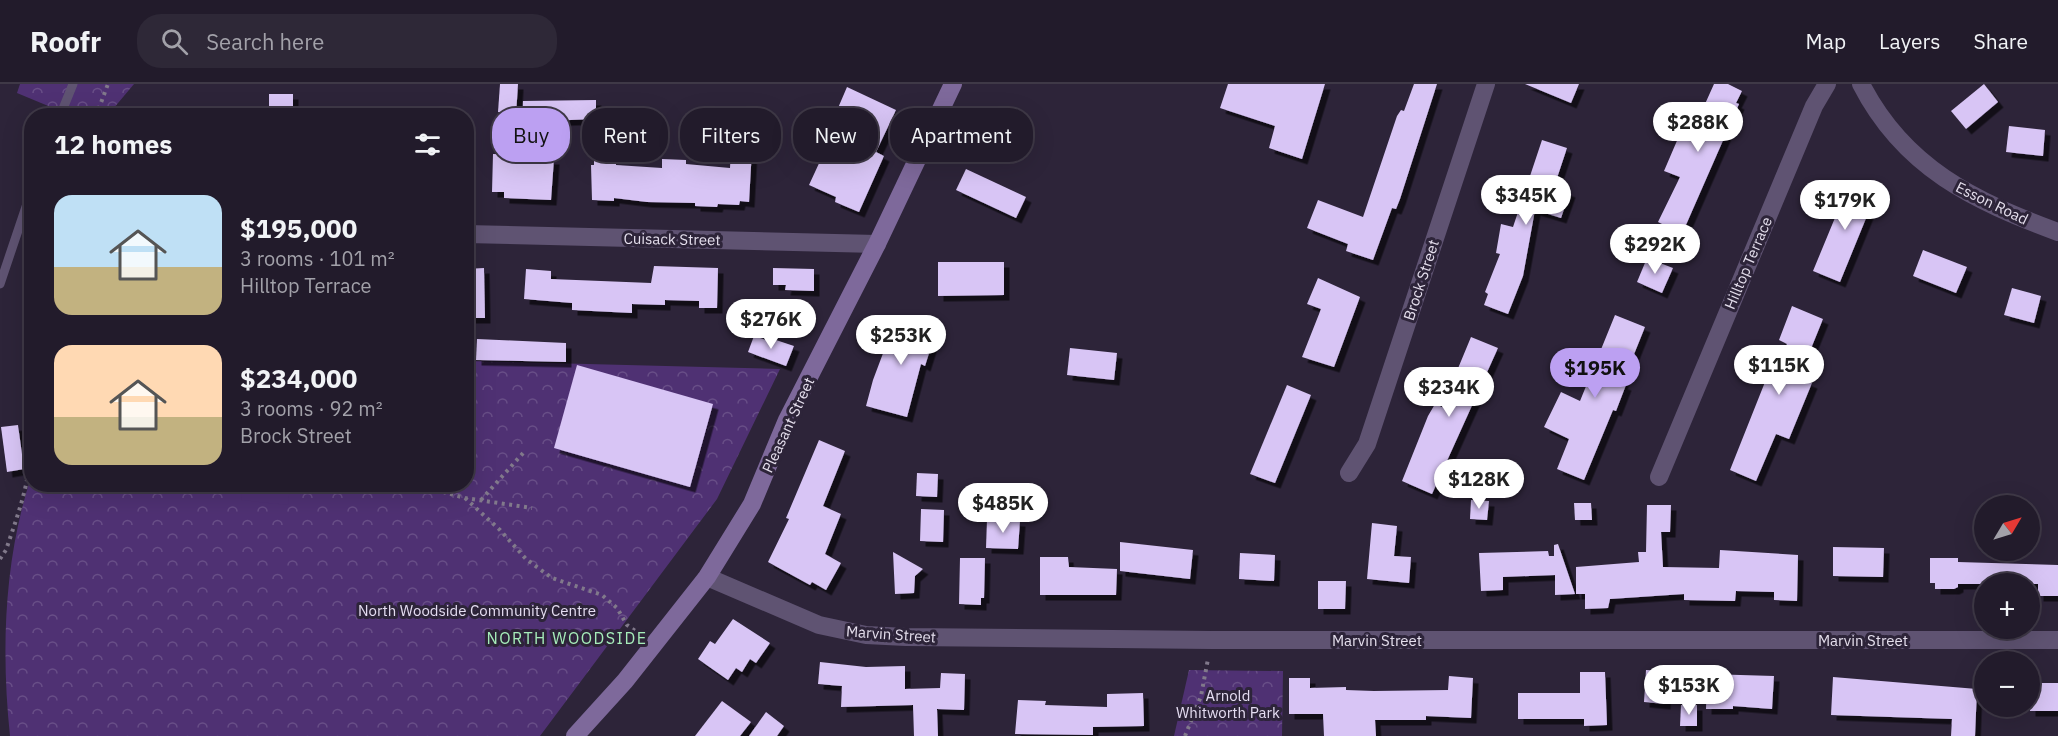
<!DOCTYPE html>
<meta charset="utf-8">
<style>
body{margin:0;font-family:"IBM Plex Sans",sans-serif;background:#2e2837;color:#f1f3f6;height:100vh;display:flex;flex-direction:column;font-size:22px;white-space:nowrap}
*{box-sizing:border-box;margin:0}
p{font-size:20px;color:#a2a1a9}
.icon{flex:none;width:33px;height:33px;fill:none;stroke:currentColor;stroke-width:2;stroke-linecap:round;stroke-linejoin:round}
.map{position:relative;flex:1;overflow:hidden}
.drawer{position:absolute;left:24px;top:24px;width:450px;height:384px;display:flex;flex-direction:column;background:#221b2b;border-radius:24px;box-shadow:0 6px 24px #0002,0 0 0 2px #3f3947}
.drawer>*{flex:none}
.guide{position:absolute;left:492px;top:24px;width:570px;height:54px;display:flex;gap:12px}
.needle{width:39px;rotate:52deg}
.tools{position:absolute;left:1974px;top:411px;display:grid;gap:12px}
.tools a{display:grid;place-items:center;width:66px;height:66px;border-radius:50%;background:#221b2b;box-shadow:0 6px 24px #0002,0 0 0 2px #3f3947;font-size:30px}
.price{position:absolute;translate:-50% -51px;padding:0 14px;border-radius:21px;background:#fff;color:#222;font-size:20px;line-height:39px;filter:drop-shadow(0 2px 3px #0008)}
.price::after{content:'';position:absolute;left:50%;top:36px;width:18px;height:14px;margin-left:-9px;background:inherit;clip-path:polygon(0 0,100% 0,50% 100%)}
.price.current{background:#bca0f2;color:#111}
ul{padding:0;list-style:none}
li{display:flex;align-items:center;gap:18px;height:150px;padding:0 30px}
li span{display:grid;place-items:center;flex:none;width:168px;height:120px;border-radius:18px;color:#555}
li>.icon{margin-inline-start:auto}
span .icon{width:72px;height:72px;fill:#fffc;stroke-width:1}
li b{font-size:26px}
h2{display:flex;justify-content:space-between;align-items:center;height:72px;padding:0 30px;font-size:26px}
.chip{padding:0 21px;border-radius:24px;background:#221b2b;box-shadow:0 6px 24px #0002,0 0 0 2px #3f3947;font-size:21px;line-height:54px}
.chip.current{background:#bca0f2;color:#111}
header{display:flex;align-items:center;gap:36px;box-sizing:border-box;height:84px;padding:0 30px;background:#221b2b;border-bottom:2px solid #3f3947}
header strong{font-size:28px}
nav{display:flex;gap:33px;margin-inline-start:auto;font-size:21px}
.search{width:420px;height:54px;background:#2e2837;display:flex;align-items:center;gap:15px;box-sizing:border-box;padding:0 21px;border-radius:24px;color:#a2a1a9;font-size:22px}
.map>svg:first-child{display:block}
.park{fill:url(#park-crowns)}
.pitch{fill:#4f3173}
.building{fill:#d8c5f5;filter:url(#shadow)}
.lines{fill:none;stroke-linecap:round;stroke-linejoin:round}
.path{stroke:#81798b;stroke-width:4;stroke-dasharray:3 4.5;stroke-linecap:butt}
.lane{stroke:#5f5372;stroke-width:9}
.street{stroke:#5f5372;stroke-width:18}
.secondary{stroke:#7e699b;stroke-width:18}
.labels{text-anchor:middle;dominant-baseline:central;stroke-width:6;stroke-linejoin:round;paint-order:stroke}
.street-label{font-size:15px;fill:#e5dfed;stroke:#2d2439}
.park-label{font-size:15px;fill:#e5ddf2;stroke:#2d2439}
.neighbourhood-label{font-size:16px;letter-spacing:1.5px;fill:#a6edba;stroke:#2d2439}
</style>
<header>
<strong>Roofr</strong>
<div class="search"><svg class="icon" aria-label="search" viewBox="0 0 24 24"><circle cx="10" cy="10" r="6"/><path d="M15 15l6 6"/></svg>Search here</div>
<nav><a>Map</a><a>Layers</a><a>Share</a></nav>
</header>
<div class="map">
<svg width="2058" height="652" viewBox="0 0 2058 652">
<defs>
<pattern id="park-crowns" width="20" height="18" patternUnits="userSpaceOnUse" patternTransform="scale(1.5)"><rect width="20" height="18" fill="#4f3173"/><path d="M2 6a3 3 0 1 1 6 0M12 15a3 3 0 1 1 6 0" fill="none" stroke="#684e87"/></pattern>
<filter id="shadow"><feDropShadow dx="5.5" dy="5.5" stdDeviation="0" flood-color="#0009"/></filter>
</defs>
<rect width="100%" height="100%" fill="#2d2439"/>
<!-- park -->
<g class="park">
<path d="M 20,0 L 134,0 L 108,31 L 70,31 L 17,9 Z"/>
<path d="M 467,277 L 780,285 L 717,415 L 540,652 L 10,652 C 1,566 4,476 31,393 L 32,400 L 466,400 Z"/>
<path d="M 1189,586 L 1283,587 L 1282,652 L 1174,652 Z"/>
</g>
<!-- pitch -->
<path class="pitch" d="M 242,401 L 290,401 L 288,421 L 241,416 Z"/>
<!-- building -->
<g class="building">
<path d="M 500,0 L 518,0 L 516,31 L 498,28 Z"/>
<path d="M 1228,0 L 1325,0 L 1302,75 L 1269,64 L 1275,42 L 1220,24 Z"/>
<path d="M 1414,0 L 1437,0 L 1400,115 L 1396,125 L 1392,124 L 1373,176 L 1346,167 L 1348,160 L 1307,144 L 1318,116 L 1363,133 L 1397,32 L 1401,26 L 1404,27 Z"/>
<path d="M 1525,0 L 1579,0 L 1571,19 Z"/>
<path d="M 1714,0 L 1728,0 L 1742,7 L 1736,19 L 1739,20 L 1682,150 L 1658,138 L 1680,93 L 1664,87 L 1679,52 L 1683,53 L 1699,18 L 1705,20 Z"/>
<path d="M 1984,0 L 1998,18 L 1966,45 L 1951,27 Z"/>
<path d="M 847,3 L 896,26 L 876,68 L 884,72 L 859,128 L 835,118 L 836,113 L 809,101 L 821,75 L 817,73 Z"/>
<rect x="269" y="10" width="24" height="22"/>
<path d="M 596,16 L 596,35 L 545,37 L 544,75 L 554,75 L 551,116 L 504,114 L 504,108 L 492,108 L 493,70 L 522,71 L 523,17 Z"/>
<path d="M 2009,42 L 2045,46 L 2043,72 L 2006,68 Z"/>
<path d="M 1542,56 L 1567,64 L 1554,103 L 1570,108 L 1561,134 L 1535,126 L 1523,192 L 1508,230 L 1484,221 L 1488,210 L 1485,208 L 1500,170 L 1496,169 L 1501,140 L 1513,143 Z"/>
<path d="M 731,64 L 752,65 L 749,118 L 740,117 L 739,121 L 718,120 L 717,123 L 695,122 L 695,119 L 647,118 L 614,114 L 614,117 L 592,116 L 591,81 L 594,81 L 594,76 L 616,76 L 616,81 L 662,84 L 662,75 L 686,76 L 686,80 L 730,84 Z"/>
<path d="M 966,85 L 1026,113 L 1016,134 L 956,106 Z"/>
<path d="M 1855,96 L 1878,105 L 1840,198 L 1813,187 L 1844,112 L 1848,113 Z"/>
<path d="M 1923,166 L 1967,183 L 1956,209 L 1913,192 Z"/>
<path d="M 1647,174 L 1673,184 L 1662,209 L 1637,198 Z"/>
<path d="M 938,178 L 1004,178 L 1004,211 L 938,212 Z"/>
<path d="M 654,182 L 718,184 L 717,224 L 699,224 L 699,217 L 665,216 L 665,221 L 632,220 L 632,229 L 572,226 L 572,219 L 524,215 L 526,185 L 551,187 L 551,195 L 651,199 Z"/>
<path d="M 484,184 L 485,234 L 466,234 L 466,185 Z"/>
<path d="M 773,184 L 814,185 L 814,207 L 785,206 L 786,201 L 773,201 Z"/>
<path d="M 1318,194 L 1360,213 L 1334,283 L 1302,273 L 1321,225 L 1307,220 Z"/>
<path d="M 2012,204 L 2041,212 L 2034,239 L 2004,231 Z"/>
<path d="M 1792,222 L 1823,235 L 1799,294 L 1812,299 L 1789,355 L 1776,350 L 1756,397 L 1730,386 L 1767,293 L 1772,295 L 1787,260 L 1779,256 Z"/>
<path d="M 1615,231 L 1645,243 L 1622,300 L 1626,301 L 1616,327 L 1613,326 L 1584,396 L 1557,385 L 1569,355 L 1544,343 L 1561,308 L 1580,317 Z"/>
<path d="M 897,232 L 937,244 L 925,282 L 921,280 L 907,333 L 866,322 L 873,296 Z"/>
<path d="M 754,252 L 766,256 L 767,253 L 794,262 L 786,282 L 748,268 Z"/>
<path d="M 1471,253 L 1498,264 L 1432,410 L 1402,397 L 1428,332 L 1435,320 L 1442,323 Z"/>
<path d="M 477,255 L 566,259 L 566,278 L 476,276 Z"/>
<path d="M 1070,264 L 1117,269 L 1114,296 L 1067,291 Z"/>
<path d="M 577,281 L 713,320 L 690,403 L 554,364 Z"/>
<path d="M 1287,301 L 1311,311 L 1275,399 L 1250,390 Z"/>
<path d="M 18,341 L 24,385 L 7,388 L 1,343 Z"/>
<path d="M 819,356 L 845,367 L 823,422 L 841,430 L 825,470 L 841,479 L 826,506 L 812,498 L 810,501 L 768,478 L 789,435 L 786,434 Z"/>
<path d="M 917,389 L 938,390 L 937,413 L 916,412 Z"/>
<path d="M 1471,416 L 1489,417 L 1487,436 L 1470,435 Z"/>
<path d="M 1574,419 L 1591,419 L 1592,436 L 1575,436 Z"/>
<path d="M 1647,421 L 1671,421 L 1670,448 L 1661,448 L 1663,483 L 1719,484 L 1720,466 L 1798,471 L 1797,517 L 1774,516 L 1774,508 L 1736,507 L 1735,517 L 1684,516 L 1684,510 L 1610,515 L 1608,524 L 1585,525 L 1585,510 L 1576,510 L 1576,483 L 1639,478 L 1638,468 L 1646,468 Z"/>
<path d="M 921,425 L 944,426 L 943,458 L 920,457 Z"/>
<path d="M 987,435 L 1020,437 L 1018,465 L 986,464 Z"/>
<path d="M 1372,439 L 1397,442 L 1394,472 L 1411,473 L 1409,499 L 1367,495 Z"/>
<path d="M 1120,458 L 1193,466 L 1190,495 L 1120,487 Z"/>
<path d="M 1558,460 L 1575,510 L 1555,511 L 1555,491 L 1503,493 L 1503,506 L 1481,507 L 1479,469 L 1548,467 L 1549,472 L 1554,472 L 1554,461 Z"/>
<path d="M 1833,463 L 1884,464 L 1883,493 L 1833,492 Z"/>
<path d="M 893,468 L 923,485 L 915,492 L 914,509 L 895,510 Z"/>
<path d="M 1240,469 L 1275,471 L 1274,497 L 1239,495 Z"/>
<path d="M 1040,473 L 1068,473 L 1069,483 L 1117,485 L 1116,511 L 1040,511 Z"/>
<path d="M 960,474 L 985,474 L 984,514 L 981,514 L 981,521 L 959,520 Z"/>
<path d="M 1930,474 L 1958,474 L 1958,478 L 2058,481 L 2058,512 L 2038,512 L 2038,500 L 1958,500 L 1958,503 L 1954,505 L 1935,505 L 1935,499 L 1930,499 Z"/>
<path d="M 1318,497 L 1346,497 L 1345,525 L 1318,525 Z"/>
<path d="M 733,535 L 770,559 L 756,579 L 750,575 L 742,588 L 736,584 L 728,596 L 698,575 L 710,557 L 715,560 Z"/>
<path d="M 820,578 L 866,583 L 905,582 L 905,605 L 940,604 L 941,589 L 965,590 L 964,626 L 937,625 L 938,652 L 914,652 L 913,621 L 841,623 L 842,602 L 818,600 Z"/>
<path d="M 1646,586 L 1667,587 L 1665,620 L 1644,618 Z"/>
<path d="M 1580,588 L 1605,588 L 1607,641 L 1584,642 L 1584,635 L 1518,635 L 1518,609 L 1580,609 Z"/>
<path d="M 1707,590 L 1774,592 L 1772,625 L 1733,622 L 1733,625 L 1706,625 Z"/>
<path d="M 1449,592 L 1473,594 L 1471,634 L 1426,632 L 1426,636 L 1375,636 L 1376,652 L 1324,652 L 1323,630 L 1289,630 L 1289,594 L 1310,594 L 1310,604 L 1346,603 L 1346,606 L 1374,607 L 1448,606 Z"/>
<path d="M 1833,593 L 1977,605 L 1975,652 L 1951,652 L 1952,635 L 1831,631 Z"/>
<rect x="2030" y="599" width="28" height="28"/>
<path d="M 1143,609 L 1144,642 L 1093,643 L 1093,651 L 1015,650 L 1018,616 L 1046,617 L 1045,621 L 1107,623 L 1107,610 Z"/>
<path d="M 722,617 L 751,638 L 740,652 L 695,652 Z"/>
<path d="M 1681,621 L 1697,621 L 1697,642 L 1680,642 Z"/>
<path d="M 766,628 L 784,642 L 777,652 L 749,652 Z"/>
</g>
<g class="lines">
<!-- path -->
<g class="path">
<path d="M 96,32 L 108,0"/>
<path d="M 414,400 L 465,414 L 532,424"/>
<path d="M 465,414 L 500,446 L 526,475 L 552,494 L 602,511 L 617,524 L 627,541 L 638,549"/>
<path d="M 481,416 L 524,368"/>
<path d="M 0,475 L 6,466 C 16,436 27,407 30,376 C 33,343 28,310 32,277"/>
<path d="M 1185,652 L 1201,612 L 1208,575"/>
</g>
<!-- lane -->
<g class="lane">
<path d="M 60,32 L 73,0"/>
<path d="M 0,200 L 32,105"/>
</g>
<!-- street -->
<g class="street">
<path d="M 1861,0 C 1904,84 1974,117 2058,148"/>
<path d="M 466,150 L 877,160"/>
<path d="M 1349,389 L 1367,360 L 1486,0"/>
<path d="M 1659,393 L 1814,22 L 1827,0"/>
<path d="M 707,493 L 819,541 L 866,551 L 906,553 L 1211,556 L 2058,556"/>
</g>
<!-- secondary -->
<path class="secondary" d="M 575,652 L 625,597 L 707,493 L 752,420 L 787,336 L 877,160 L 953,0"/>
</g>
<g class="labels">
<!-- street labels -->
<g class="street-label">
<text transform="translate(1992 119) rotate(26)">Esson Road</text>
<text transform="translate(672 155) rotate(1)">Cuisack Street</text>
<text transform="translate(1748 179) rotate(-67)">Hilltop Terrace</text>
<text transform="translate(1421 196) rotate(-72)">Brock Street</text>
<text transform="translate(788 341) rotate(-65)">Pleasant Street</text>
<text transform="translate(891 550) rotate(4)">Marvin Street</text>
<text x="1377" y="556">Marvin Street</text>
<text x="1863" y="556">Marvin Street</text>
</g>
<!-- park labels -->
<g class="park-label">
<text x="477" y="526">North Woodside Community Centre</text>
<text x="1228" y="611">Arnold<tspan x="1228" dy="17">Whitworth Park</tspan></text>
</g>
<!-- neighbourhood labels -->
<g class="neighbourhood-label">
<text x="567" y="554">NORTH WOODSIDE</text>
</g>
</g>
</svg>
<div class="tools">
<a><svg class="needle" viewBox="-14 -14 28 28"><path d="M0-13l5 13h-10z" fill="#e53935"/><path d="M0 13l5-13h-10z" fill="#a2a1a9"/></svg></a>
<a>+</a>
<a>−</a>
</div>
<b class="price" style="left:1698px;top:69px">$288K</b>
<b class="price" style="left:1526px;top:142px">$345K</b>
<b class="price" style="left:1845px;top:147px">$179K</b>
<b class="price" style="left:1655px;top:191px">$292K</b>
<b class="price" style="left:771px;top:266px">$276K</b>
<b class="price" style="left:901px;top:282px">$253K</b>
<b class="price" style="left:1779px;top:312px">$115K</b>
<b class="price current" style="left:1595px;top:315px">$195K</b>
<b class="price" style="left:1449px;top:334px">$234K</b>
<b class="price" style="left:1479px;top:426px">$128K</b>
<b class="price" style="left:1003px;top:450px">$485K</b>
<b class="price" style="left:1689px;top:632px">$153K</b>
<div class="guide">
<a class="chip current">Buy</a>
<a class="chip">Rent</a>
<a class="chip">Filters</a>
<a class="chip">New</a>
<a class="chip">Apartment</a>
</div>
<section class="drawer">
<h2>12 homes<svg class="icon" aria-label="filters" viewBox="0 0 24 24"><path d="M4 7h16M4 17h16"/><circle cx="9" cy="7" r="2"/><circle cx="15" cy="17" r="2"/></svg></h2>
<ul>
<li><span style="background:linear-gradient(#bfe0f5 60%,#c2b280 0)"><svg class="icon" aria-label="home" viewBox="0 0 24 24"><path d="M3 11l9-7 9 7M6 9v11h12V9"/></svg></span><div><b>$195,000</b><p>3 rooms · 101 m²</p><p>Hilltop Terrace</p></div></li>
<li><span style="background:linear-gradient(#ffd9b3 60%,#c2b280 0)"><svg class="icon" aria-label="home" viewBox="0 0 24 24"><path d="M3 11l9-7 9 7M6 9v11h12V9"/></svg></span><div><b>$234,000</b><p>3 rooms · 92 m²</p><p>Brock Street</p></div></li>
</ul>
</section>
</div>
